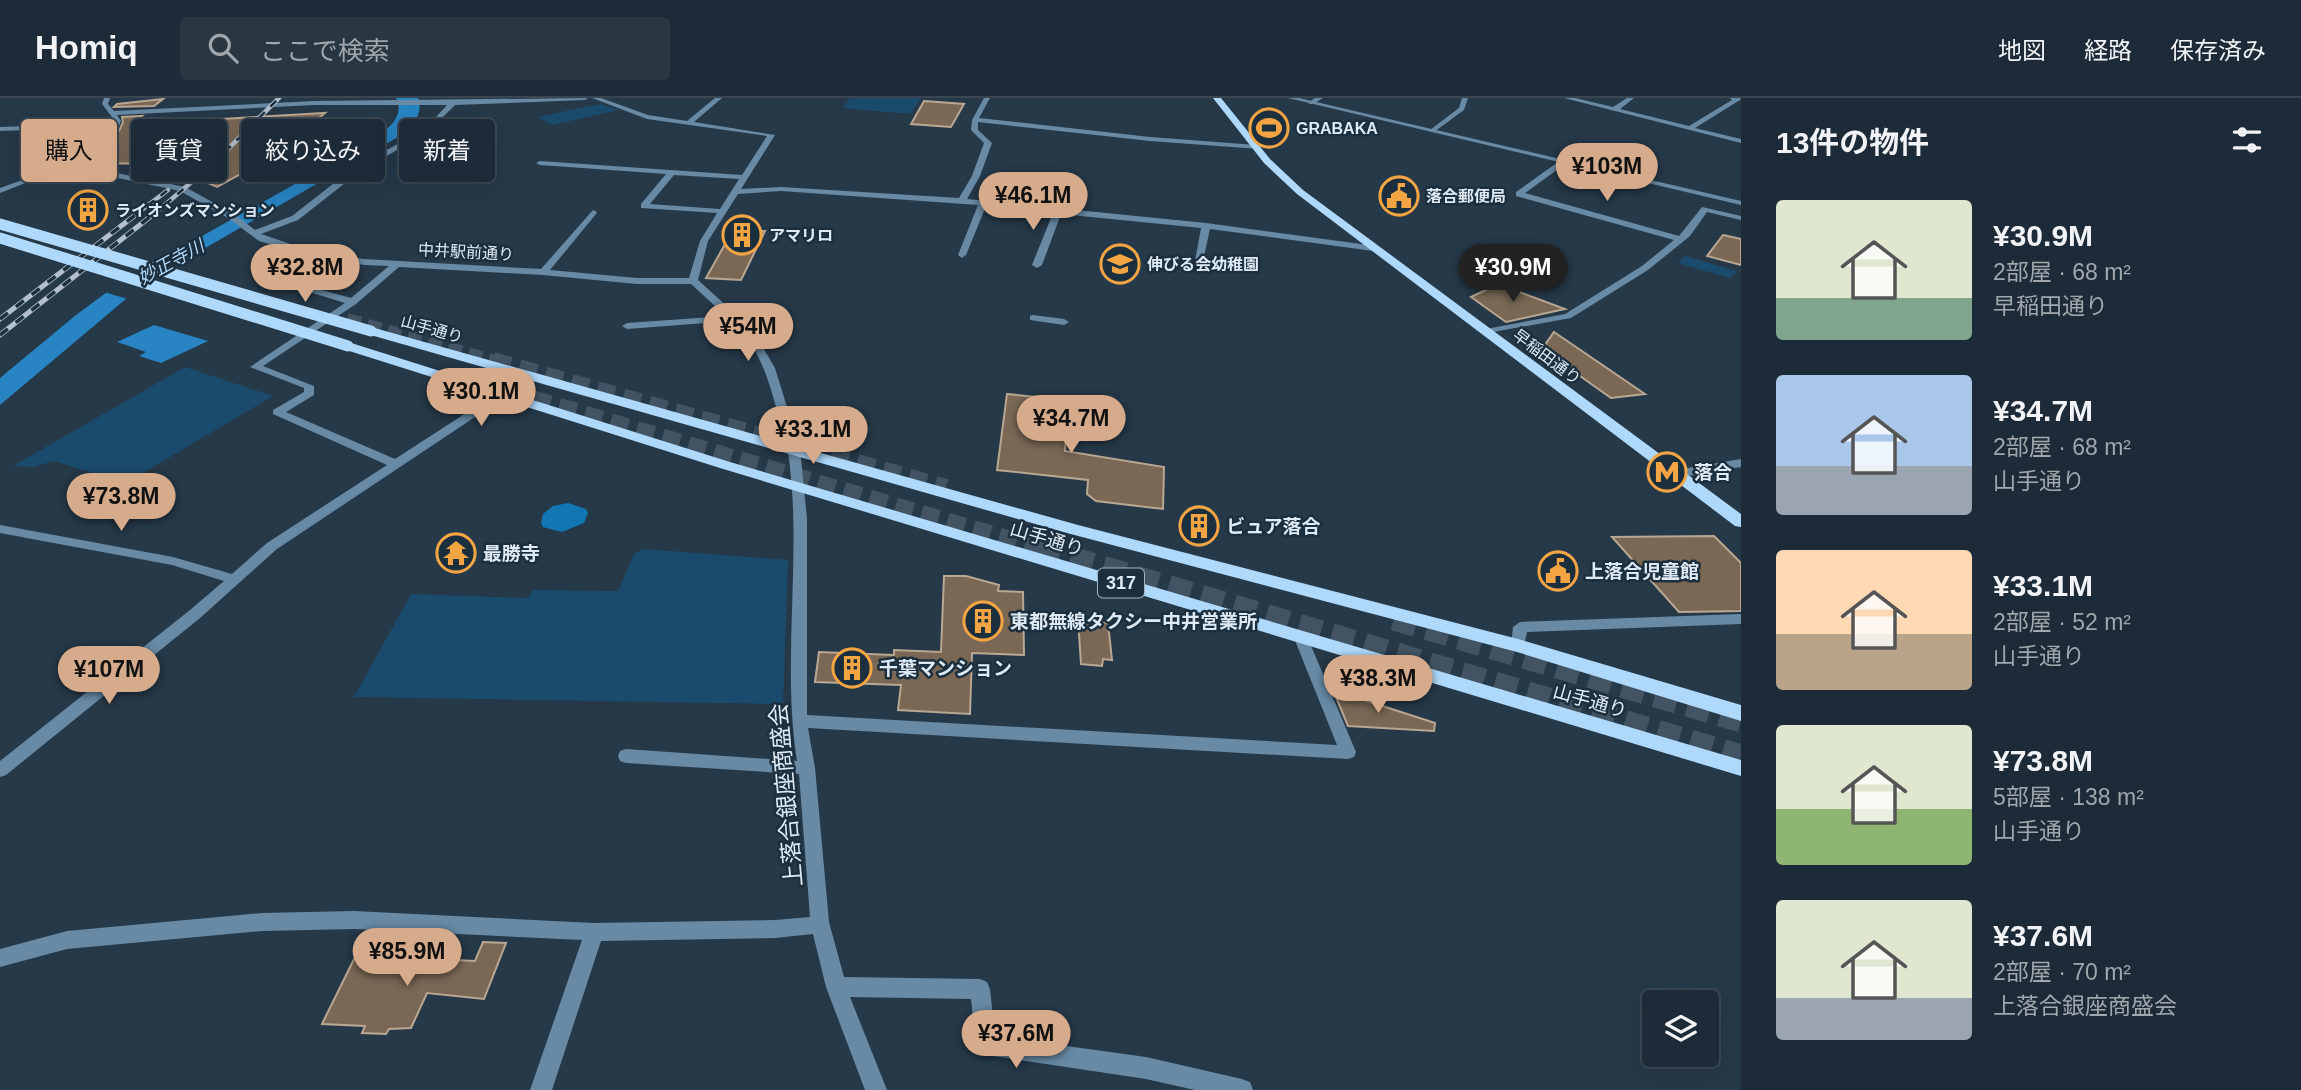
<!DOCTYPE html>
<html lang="ja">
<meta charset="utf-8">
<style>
body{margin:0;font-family:Arial,"Noto Sans JP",sans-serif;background:#293742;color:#f1f3f6;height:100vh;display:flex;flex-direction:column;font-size:26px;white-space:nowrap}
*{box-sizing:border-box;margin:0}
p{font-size:23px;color:#a0a7ad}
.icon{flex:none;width:38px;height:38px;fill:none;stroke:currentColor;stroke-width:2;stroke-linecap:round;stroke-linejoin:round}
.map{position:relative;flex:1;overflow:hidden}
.details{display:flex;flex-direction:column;background:#1c2b37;width:560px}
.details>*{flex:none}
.guide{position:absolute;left:21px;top:21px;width:665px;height:63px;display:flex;gap:14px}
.buttons{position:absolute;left:1642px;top:892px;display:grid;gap:14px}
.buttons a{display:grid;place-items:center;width:77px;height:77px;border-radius:7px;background:#1c2b37;box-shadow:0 7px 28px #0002,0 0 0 2px #3a4752;font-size:35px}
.price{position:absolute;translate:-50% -60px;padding:0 16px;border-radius:24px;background:#d6ab8b;color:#111;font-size:23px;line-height:46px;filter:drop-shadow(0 2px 4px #0008)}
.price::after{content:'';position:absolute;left:50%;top:42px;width:21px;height:16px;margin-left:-10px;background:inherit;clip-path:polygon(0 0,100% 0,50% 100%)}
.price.on{background:#222;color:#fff}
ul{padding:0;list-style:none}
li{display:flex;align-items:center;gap:21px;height:175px;padding:0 35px}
li span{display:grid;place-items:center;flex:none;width:196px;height:140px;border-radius:7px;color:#555}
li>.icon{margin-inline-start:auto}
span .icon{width:84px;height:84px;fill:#fffc;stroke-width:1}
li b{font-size:30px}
h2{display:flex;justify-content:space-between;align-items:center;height:84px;padding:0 35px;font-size:30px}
.chip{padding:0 24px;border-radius:7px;background:#1c2b37;box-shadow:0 7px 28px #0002,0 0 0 2px #3a4752;font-size:24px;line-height:63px}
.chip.on{background:#d6ab8b;color:#111}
header{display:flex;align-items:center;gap:42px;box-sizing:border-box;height:98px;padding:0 35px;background:#1c2b37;border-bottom:2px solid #3a4752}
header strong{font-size:33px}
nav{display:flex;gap:38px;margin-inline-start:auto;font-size:24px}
.search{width:490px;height:63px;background:#293742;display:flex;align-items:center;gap:18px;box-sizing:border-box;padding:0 24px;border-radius:7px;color:#a0a7ad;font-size:26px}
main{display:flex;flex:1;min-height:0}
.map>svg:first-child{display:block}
.green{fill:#1a4b6d}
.forest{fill:#1276b3}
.water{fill:#2884c2}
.pier{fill:#263949}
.building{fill:#7a6855;stroke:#baa792;stroke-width:2}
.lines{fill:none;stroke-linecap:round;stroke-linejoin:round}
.motorway-tunnel-far2{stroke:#425463;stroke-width:14;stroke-dasharray:14 7;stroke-linecap:butt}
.motorway-tunnel-far1{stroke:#425463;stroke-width:18;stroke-dasharray:18 9;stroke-linecap:butt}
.motorway-tunnel{stroke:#425463;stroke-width:23;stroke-dasharray:23 11;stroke-linecap:butt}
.minor{fill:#688aa5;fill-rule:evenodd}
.tertiary{fill:#688aa5;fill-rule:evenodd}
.primary{fill:#afd9fb;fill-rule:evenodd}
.rail-far1-casing{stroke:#b3c0cc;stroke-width:4.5}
.rail-casing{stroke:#b3c0cc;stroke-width:5}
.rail-far1{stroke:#1c2f3e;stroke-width:2.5;stroke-dasharray:8;stroke-linecap:butt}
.rail{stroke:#1c2f3e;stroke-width:3.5;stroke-dasharray:10;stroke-linecap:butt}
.primary-bridge{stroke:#afd9fb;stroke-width:11}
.labels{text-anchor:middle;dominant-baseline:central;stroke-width:5;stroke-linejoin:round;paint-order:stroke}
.far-poi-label{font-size:16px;font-weight:bold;fill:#deeaf4;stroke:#1c2f3e;text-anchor:start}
.far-street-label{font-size:16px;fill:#deeaf4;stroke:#1c2f3e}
.far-water-label{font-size:18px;font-style:italic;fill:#b3dbfc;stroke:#1c2f3e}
.shield{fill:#1c2f3e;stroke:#a4b2bd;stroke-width:2}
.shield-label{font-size:18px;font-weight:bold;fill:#deeaf4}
.poi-label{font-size:19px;font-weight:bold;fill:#deeaf4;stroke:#1c2f3e;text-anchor:start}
.street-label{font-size:19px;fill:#deeaf4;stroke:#1c2f3e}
.near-street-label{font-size:23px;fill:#deeaf4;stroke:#1c2f3e}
</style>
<header>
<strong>Homiq</strong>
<div class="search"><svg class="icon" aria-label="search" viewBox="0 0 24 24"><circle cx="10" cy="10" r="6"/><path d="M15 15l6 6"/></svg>ここで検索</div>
<nav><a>地図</a><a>経路</a><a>保存済み</a></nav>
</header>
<main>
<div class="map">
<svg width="1741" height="992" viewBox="0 0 1741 992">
<rect width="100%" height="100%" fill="#263949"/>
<!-- green -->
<g class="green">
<path d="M 850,0 L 921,0 L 910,16 L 843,10 Z"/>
<path d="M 600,6 L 619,12 L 552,27 L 538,19 Z"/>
<path d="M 1685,158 L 1737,173 L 1730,180 L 1678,165 Z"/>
<path d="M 185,269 L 273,298 L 126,385 L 53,363 L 34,369 L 13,368 Z"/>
<path d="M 643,451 L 788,462 L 783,606 L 354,599 L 411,496 L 528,500 L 533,492 L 618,493 L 634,456 Z"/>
</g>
<!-- forest -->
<path class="forest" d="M 568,405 L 586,411 L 588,415 L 584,425 L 562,434 L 543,429 L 541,425 L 543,416 L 553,408 Z"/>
<!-- water -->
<g class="water">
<path d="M 396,0 L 418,0 C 423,15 415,25 405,35 L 188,160 L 133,195 L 0,307 L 0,280 L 76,217 L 122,183 L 377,40 C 389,29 405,18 396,0 Z"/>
<path d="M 154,227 L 208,243 L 161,265 L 139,258 L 146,254 L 117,244 Z"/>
</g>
<!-- pier -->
<path class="pier" d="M 161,155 L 189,163 L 131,202 L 101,193 Z"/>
<!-- building -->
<g class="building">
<path d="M 163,1 L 154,8 L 114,9 L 117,6 Z"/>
<path d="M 924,3 L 964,6 L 951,29 L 911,26 Z"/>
<path d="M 325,15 L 272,59 L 217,89 L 166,66 L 80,65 L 110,45 L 120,31 L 123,24 L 122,19 L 142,18 L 132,26 Z"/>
<path d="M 106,32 L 89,48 L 60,65 L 30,65 L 78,33 Z"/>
<path d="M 733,132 L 765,133 L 741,182 L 706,180 Z"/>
<path d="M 1723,137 L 1741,141 L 1741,167 L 1707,158 Z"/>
<path d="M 1498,186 L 1565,211 L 1506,224 L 1471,199 Z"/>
<path d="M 1554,234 L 1645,296 L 1611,300 L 1542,251 Z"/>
<path d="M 1007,296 L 1068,302 L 1065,353 L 1164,369 L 1163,411 L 1096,403 L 1087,396 L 1088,382 L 997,372 Z"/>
<path d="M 1714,438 L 1741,465 L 1741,513 L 1679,514 L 1612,439 Z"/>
<path d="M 944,478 L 966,478 L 999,487 L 998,493 L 1023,494 L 1024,557 L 972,555 L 970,616 L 898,612 L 901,587 L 815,584 L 819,554 L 894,557 L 894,552 L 941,554 Z"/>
<path d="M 1078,521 L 1108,525 L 1112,562 L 1103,561 L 1102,568 L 1081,566 Z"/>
<path d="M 1333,592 L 1435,625 L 1434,633 L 1348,628 Z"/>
<path d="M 483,844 L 506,845 L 484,901 L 427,895 L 411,930 L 389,931 L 386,936 L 362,935 L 365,928 L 322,926 L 356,857 L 475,863 Z"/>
</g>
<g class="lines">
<!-- motorway-tunnel-far2 -->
<path class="motorway-tunnel-far2" d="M 347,222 L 499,265"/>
<!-- motorway-tunnel-far1 -->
<g class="motorway-tunnel-far1">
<path d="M 493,263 L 946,390"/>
<path d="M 481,286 L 1044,452"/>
</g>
<!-- motorway-tunnel -->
<g class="motorway-tunnel">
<path d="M 1038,450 L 1741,658"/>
<path d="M 1394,521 L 1741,623"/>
</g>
<!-- minor -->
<g class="minor">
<path d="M 104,0 L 110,0 L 108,6 L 114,13 L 314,3 L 588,0 L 585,2 L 455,7 L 429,33 L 358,75 L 298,122 L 261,136 L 311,153 L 364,161 L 541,171 L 593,112 L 597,114 L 596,116 L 550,172 L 637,180 L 689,180 L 700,143 L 717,115 L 641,110 L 641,106 L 666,76 L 540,67 L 536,65 L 540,63 L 742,77 L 767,38 L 647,21 L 592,0 L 601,0 L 648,17 L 687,23 L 715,0 L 722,0 L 694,24 L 775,37 L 741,91 L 781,89 L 959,100 L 972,78 L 984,45 L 971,32 L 972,22 L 984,0 L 990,0 L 979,20 L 1150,39 L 1256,47 L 1259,51 L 1150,43 L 978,24 L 978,32 L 992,45 L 980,78 L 967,101 L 1206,125 L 1376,148 L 1377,150 L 1373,153 L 1210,131 L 1203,163 L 1199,166 L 1195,163 L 1201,130 L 1061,116 L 1042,167 L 1037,170 L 1032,167 L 1053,115 L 986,108 L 966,157 L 962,160 L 958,157 L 978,107 L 781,93 L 738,96 L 708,143 L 698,182 L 752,231 L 775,270 L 800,351 L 807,421 L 807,617 L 1337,647 L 1294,540 L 1296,536 L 1306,536 L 1356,654 L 1354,659 L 1348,661 L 808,630 L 815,670 L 829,824 L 844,879 L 980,881 L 987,884 L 990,891 L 995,938 L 1146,959 L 1242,981 L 1250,984 L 1253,992 L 1195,992 L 1146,981 L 986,957 L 979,954 L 976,947 L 971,901 L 850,899 L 887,992 L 865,992 L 826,889 L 813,836 L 775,840 L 601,843 L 552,992 L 530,992 L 582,842 L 354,831 L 262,833 L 67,851 L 0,869 L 0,851 L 67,833 L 262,815 L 354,813 L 594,825 L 775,822 L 810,819 L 799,676 L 626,665 L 620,663 L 618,658 L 620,653 L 626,651 L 797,663 C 781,561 803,456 788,354 C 786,336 779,319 774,302 C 766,273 755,244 732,223 L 627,231 L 622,228 L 627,225 L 726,218 L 691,186 L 637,186 L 543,177 L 399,169 L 356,206 L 263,268 L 314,288 L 314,297 L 286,314 L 395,361 L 500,293 L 508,293 L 508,297 L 277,451 L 200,520 L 6,677 L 0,679 L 0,663 L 190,512 L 224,483 L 172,467 L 0,435 L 0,427 L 173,459 L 232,476 L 267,445 L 387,367 L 273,316 L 273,312 L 304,294 L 304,290 L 250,269 L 345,205 L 264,180 L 264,176 L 351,200 L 389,168 L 364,167 L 310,158 L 259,143 L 228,120 L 180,93 L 66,69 L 0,95 L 0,90 C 32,78 94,61 111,29 L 0,33 L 0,29 L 113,25 L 115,23 L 102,6 ZM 314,7 L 447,7 L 425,31 L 352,71 L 292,118 L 255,132 L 234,116 L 185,89 L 72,66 C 92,56 114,43 121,23 L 117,17 ZM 674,77 L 739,81 L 720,111 L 650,106 Z"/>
<path d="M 1315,0 L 1323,0 L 1313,6 L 1309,6 L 1309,4 Z"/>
<path d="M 1462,0 L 1468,0 L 1464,12 L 1434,34 L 1430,34 L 1430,32 L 1459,10 Z"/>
<path d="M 1564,0 L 1575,0 L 1613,9 L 1627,0 L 1634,0 L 1620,11 L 1689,28 L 1732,2 L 1730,0 L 1741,0 L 1740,2 L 1695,30 L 1741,41 L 1741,45 Z"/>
<path d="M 1561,62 L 1568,64 L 1525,95 L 1679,138 L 1702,109 L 1741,118 L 1741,122 L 1707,114 L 1690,138 L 1648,172 L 1571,220 L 1482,236 L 1482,232 L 1486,231 L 1565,216 L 1642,168 L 1674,142 L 1516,98 L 1516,94 Z"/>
<path d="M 1033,217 L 1064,221 L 1069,224 L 1064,227 L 1030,222 L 1030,218 Z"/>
<path d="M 1741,361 L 1741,369 L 1676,380 L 1670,376 L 1676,372 Z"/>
<path d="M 1741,516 L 1741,526 L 1527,534 L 1523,552 L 1513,552 L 1511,548 L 1513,529 L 1520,524 Z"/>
</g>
<!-- tertiary -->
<path class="tertiary" d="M 1288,0 L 1299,0 L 1741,103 L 1741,107 Z"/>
<!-- primary -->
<g class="primary">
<path d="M 1213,0 L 1221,0 L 1270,61 L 1303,92 L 1741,416 L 1741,429 L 1735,428 L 1297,96 L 1264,65 Z"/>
<path d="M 371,229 L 1078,427 L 1518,541 L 1741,607 L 1741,623 L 1517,554 L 1067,435 L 367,236 L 365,233 Z"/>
<path d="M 348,244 L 730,364 L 1741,662 L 1741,678 L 720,370 L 343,251 L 343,245 Z"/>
</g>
<!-- rail-far1 casing -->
<g class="rail-far1-casing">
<g id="rail-far1">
<path d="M 135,117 L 168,92"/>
<path d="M 153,117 L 215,64 L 279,0"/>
</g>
</g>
<!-- rail casing -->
<g class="rail-casing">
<g id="rail">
<path d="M 0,221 L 138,115"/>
<path d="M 0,237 L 155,115"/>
</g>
</g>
<!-- rail-far1 -->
<use href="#rail-far1" class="rail-far1"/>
<!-- rail -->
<use href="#rail" class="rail"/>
<!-- primary-bridge -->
<g class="primary-bridge">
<path d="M 0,126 L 371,233"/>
<path d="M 0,140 L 348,248"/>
</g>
</g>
<!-- icons -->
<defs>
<g id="stadium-ring" transform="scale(2.0125)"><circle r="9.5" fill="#1c2f3e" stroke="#f2a542" stroke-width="1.5"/><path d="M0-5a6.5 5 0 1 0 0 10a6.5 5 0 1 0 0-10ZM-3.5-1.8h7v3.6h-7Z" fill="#f2a542"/></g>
<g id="civic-ring" transform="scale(2.0125)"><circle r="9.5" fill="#1c2f3e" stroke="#f2a542" stroke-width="1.5"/><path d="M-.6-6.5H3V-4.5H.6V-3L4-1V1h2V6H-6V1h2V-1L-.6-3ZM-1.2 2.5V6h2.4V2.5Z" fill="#f2a542"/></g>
<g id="building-ring" transform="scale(2.0125)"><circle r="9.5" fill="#1c2f3e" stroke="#f2a542" stroke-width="1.5"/><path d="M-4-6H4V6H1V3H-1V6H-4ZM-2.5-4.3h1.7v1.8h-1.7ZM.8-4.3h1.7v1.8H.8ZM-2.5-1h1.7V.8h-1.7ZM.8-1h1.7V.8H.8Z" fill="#f2a542"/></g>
<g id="school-ring" transform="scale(2.0125)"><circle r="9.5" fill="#1c2f3e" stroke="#f2a542" stroke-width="1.5"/><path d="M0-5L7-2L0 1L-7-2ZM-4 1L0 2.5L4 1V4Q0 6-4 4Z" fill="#f2a542"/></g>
<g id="metro-ring" transform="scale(2.0125)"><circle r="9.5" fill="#1c2f3e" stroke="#f2a542" stroke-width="1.5"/><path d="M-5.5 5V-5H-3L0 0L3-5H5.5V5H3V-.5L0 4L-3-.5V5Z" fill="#f2a542"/></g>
<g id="temple-ring" transform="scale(2.0125)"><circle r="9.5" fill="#1c2f3e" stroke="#f2a542" stroke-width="1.5"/><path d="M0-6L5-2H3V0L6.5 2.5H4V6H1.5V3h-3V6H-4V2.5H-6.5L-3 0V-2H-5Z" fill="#f2a542"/></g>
</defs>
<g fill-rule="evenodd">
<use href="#stadium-ring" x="1269" y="30"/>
<use href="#civic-ring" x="1399" y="98"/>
<use href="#building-ring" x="88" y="112"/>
<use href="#building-ring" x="742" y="137"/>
<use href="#school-ring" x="1120" y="166"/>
<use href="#metro-ring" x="1667" y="374"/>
<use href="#building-ring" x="1199" y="428"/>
<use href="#temple-ring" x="456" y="455"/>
<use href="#civic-ring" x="1558" y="473"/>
<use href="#building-ring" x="983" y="523"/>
<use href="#building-ring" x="852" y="570"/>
</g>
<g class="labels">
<!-- far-poi labels -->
<g class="far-poi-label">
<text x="1296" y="30">GRABAKA</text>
<text x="1426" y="98">落合郵便局</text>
<text x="115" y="112">ライオンズマンション</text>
<text x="769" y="137">アマリロ</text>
<text x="1147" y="166">伸びる会幼稚園</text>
</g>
<!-- far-street labels -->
<g class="far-street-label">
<text transform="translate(466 154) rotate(3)">中井駅前通り</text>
<text transform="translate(432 231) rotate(16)">山手通り</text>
<text transform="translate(1547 259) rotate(37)">早稲田通り</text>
</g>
<!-- far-water labels -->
<g class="far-water-label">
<text transform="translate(171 164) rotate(-29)">妙正寺川</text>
</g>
<!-- shield labels -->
<rect class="shield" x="1098" y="470.5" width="46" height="29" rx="5"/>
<g class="shield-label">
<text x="1121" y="485">317</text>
</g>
<!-- poi labels -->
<g class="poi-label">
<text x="1694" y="374">落合</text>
<text x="1226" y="428">ビュア落合</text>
<text x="483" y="455">最勝寺</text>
<text x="1585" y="473">上落合児童館</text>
<text x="1010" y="523">東都無線タクシー中井営業所</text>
<text x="879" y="570">千葉マンション</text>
</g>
<!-- street labels -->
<g class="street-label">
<text transform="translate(1047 441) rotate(17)">山手通り</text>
<text transform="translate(1590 603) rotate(16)">山手通り</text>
</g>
<!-- near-street labels -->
<g class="near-street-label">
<text transform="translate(786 697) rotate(-95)">上落合銀座商盛会</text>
</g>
</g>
</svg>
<div class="buttons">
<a><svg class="icon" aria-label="layers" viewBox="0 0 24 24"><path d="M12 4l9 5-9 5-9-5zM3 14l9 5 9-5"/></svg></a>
</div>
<b class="price" style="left:1607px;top:105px">¥103M</b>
<b class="price" style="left:1033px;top:134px">¥46.1M</b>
<b class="price" style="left:305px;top:206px">¥32.8M</b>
<b class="price on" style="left:1513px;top:206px">¥30.9M</b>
<b class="price" style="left:748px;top:265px">¥54M</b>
<b class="price" style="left:481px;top:330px">¥30.1M</b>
<b class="price" style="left:1071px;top:357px">¥34.7M</b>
<b class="price" style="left:813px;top:368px">¥33.1M</b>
<b class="price" style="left:121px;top:435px">¥73.8M</b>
<b class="price" style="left:109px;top:608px">¥107M</b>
<b class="price" style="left:1378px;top:617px">¥38.3M</b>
<b class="price" style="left:407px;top:890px">¥85.9M</b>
<b class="price" style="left:1016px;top:972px">¥37.6M</b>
<div class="guide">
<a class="chip on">購入</a>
<a class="chip">賃貸</a>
<a class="chip">絞り込み</a>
<a class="chip">新着</a>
</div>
</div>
<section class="details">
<h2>13件の物件<svg class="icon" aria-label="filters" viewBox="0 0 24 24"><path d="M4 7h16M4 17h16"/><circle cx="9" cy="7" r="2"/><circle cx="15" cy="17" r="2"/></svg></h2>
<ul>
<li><span style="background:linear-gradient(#dfe7d0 70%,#7fa58c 0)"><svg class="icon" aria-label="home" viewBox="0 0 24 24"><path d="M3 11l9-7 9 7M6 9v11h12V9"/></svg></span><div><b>¥30.9M</b><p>2部屋 · 68 m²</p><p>早稲田通り</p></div></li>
<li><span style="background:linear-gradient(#a9c7e8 65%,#9aa5b1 0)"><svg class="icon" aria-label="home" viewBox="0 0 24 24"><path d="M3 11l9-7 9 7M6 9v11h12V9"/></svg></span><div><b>¥34.7M</b><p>2部屋 · 68 m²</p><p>山手通り</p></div></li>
<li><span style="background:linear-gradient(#ffd9b3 60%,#b9a48a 0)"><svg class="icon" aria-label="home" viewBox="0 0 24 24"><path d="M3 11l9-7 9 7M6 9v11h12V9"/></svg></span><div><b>¥33.1M</b><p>2部屋 · 52 m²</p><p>山手通り</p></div></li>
<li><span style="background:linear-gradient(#dfe7d0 60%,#8fb573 0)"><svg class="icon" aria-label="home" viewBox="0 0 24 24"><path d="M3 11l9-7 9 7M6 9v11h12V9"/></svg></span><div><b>¥73.8M</b><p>5部屋 · 138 m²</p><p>山手通り</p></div></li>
<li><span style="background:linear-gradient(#dfe7d0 70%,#9aa5b1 0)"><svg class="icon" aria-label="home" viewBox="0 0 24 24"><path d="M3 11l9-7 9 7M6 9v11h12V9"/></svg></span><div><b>¥37.6M</b><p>2部屋 · 70 m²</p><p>上落合銀座商盛会</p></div></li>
</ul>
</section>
</main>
